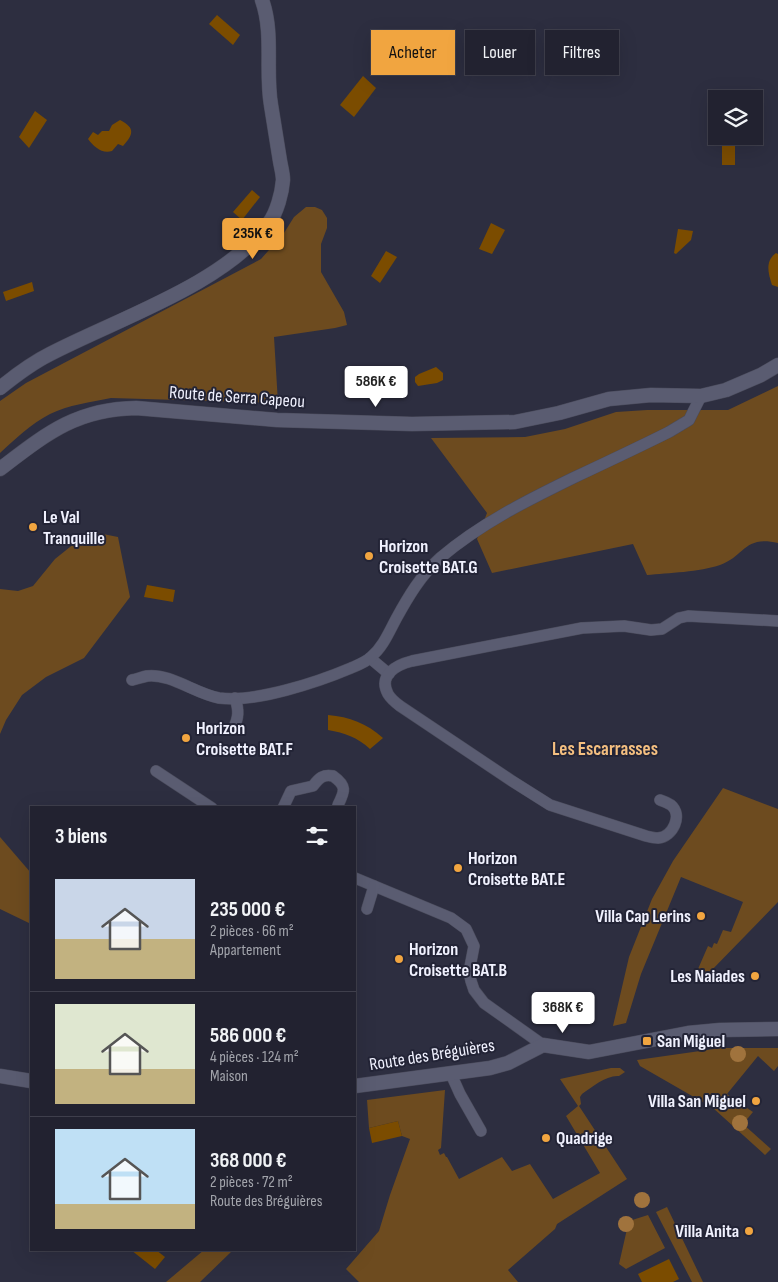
<!DOCTYPE html>
<html lang="fr">
<meta charset="utf-8">
<style>
body{margin:0;font-family:"Sofia Sans Condensed",sans-serif;background:#2a2a38;color:#f1f3f6;height:100vh;display:flex;flex-direction:column;font-size:19px;white-space:nowrap}
*{box-sizing:border-box;margin:0}
p{font-size:16px;color:#a2a4ab}
.icon{flex:none;width:28px;height:28px;fill:none;stroke:currentColor;stroke-width:2;stroke-linecap:round;stroke-linejoin:round}
.map{position:relative;flex:1;overflow:hidden}
.panel{position:absolute;left:30px;top:806px;width:326px;height:445px;display:flex;flex-direction:column;background:#222230;border-radius:0px;box-shadow:0 5px 20px #0002,0 0 0 1px #3f3f4c}
.panel>*{flex:none}
.banner{position:absolute;left:371px;top:30px;width:331px;height:45px;display:flex;gap:10px}
.buttons{position:absolute;left:708px;top:90px;display:grid;gap:10px}
.buttons a{display:grid;place-items:center;width:55px;height:55px;border-radius:0px;background:#222230;box-shadow:0 5px 20px #0002,0 0 0 1px #3f3f4c;font-size:25px}
.price{position:absolute;translate:-50% -42px;padding:0 11px;border-radius:5px;background:#fff;color:#222;font-size:16px;line-height:32px;filter:drop-shadow(0 1px 2px #0008)}
.price::after{content:'';position:absolute;left:50%;top:30px;width:15px;height:11px;margin-left:-8px;background:inherit;clip-path:polygon(0 0,100% 0,50% 100%)}
.price.selected{background:#f1a540;color:#111}
ul{padding:0;list-style:none}
li{display:flex;align-items:center;gap:15px;height:125px;padding:0 25px}
li+li{border-top:1px solid #3f3f4c}
li span{display:grid;place-items:center;flex:none;width:140px;height:100px;border-radius:0px;color:#555}
li>.icon{margin-inline-start:auto}
span .icon{width:60px;height:60px;fill:#fffc;stroke-width:1}
li b{font-size:21px}
h2{display:flex;justify-content:space-between;align-items:center;height:60px;padding:0 25px;font-size:21px}
.pill{padding:0 18px;border-radius:0px;background:#222230;box-shadow:0 5px 20px #0002,0 0 0 1px #3f3f4c;font-size:18px;line-height:45px}
.pill.selected{background:#f1a540;color:#111}
.map>svg:first-child{display:block}
.green{fill:#6d4b1f}
.water{fill:#7b4c00}
.lines{fill:none;stroke-linecap:round;stroke-linejoin:round}
.service-casing{stroke:#4a4b5b;stroke-width:12}
.minor-casing{stroke:#4a4b5b;stroke-width:15}
.tertiary-casing{stroke:#4a4b5b;stroke-width:15}
.service{stroke:#5a5c71;stroke-width:11}
.minor{stroke:#5a5c71;stroke-width:14}
.tertiary{stroke:#5a5c71;stroke-width:14}
.tree{fill:#a0733d}
.poi-dot{fill:#f1a540;stroke:#232436;stroke-width:2}
.labels{text-anchor:middle;dominant-baseline:central;stroke-width:4;stroke-linejoin:round;paint-order:stroke}
.street-label{font-size:18px;fill:#f0f1fe;stroke:#232436}
.poi-label{font-size:18px;font-weight:bold;fill:#f0f1fe;stroke:#232436;text-anchor:start}
.neighbourhood-label{font-size:19px;font-weight:bold;fill:#f4bf80;stroke:#232436}
</style>
<div class="map">
<svg width="778" height="1282" viewBox="0 0 778 1282">
<rect width="100%" height="100%" fill="#2d2e40"/>
<!-- green -->
<g class="green">
<path d="M 306,207 L 315,207 L 322,210 L 327,218 L 327,228 L 321,244 L 321,272 L 344,312 L 347,325 L 335,328 L 274,337 L 278,403 L 111,398 C 91,402 68,405 50,414 C 31,424 15,439 0,453 L 0,401 L 26,383 L 261,259 L 284,233 L 294,217 Z"/>
<path d="M 778,386 L 778,543 C 744,535 745,556 720,565 C 700,572 668,573 647,575 L 633,544 L 492,573 L 477,539 L 487,513 L 431,438 L 525,437 L 565,429 L 616,412 L 647,410 L 728,410 Z"/>
<path d="M 98,533 L 118,537 L 130,597 L 84,658 L 46,677 L 22,695 L 6,720 L 0,734 L 0,589 L 18,591 L 33,586 L 55,559 L 80,539 Z"/>
<path d="M 723,788 L 778,809 L 778,902 L 708,974 L 698,969 L 708,946 L 712,948 L 714,943 L 717,944 L 723,930 L 731,932 L 743,902 L 681,877 L 641,974 L 626,1023 L 613,1026 L 629,957 L 652,899 L 673,861 Z"/>
<path d="M 0,837 L 31,873 L 31,924 L 0,909 Z"/>
<path d="M 721,1048 L 778,1048 L 778,1066 L 774,1071 L 758,1056 L 727,1094 L 745,1109 L 747,1108 L 753,1112 L 743,1124 L 771,1149 L 765,1155 L 713,1108 L 640,1066 L 637,1060 Z"/>
<path d="M 611,1068 L 620,1068 L 625,1072 L 619,1076 C 606,1075 592,1087 582,1094 L 580,1097 L 581,1104 L 579,1106 L 627,1179 L 557,1224 L 555,1229 L 508,1270 L 518,1282 L 359,1282 L 346,1269 L 379,1231 L 390,1195 L 410,1139 L 402,1136 L 398,1121 L 369,1128 L 367,1100 L 445,1090 L 441,1148 L 438,1150 L 440,1155 L 444,1153 L 446,1157 L 447,1157 L 459,1179 L 502,1157 L 512,1171 L 530,1164 L 553,1199 L 600,1173 L 566,1116 L 578,1106 L 560,1079 Z"/>
<path d="M 667,1207 L 703,1282 L 692,1282 L 656,1212 Z"/>
<path d="M 648,1215 L 665,1248 L 626,1269 L 619,1264 L 627,1229 L 620,1226 L 629,1221 Z"/>
<path d="M 204,1250 L 233,1250 L 200,1282 L 166,1282 Z"/>
</g>
<!-- water -->
<g class="water">
<path d="M 217,15 L 240,35 L 233,45 L 209,24 Z"/>
<path d="M 363,76 L 376,88 L 354,117 L 340,105 Z"/>
<path d="M 35,111 L 47,120 L 29,148 L 19,137 Z"/>
<path d="M 120,120 C 136,128 133,135 123,146 L 118,144 L 112,151 C 102,154 94,147 88,139 L 93,132 L 98,135 L 102,131 L 109,131 L 112,125 Z"/>
<rect x="722" y="136" width="13" height="29"/>
<path d="M 252,190 L 260,197 L 242,220 L 233,212 Z"/>
<path d="M 491,223 L 505,230 L 492,254 L 479,249 Z"/>
<path d="M 678,229 L 693,231 L 691,240 L 676,254 L 674,253 Z"/>
<path d="M 386,251 L 397,257 L 380,283 L 371,276 Z"/>
<path d="M 776,253 L 778,254 L 778,287 L 772,285 C 768,273 765,261 776,253 Z"/>
<path d="M 32,282 L 34,291 L 6,301 L 3,292 Z"/>
<path d="M 436,367 L 443,373 L 443,380 L 437,383 L 418,386 L 415,382 L 415,377 L 419,374 Z"/>
<path d="M 147,585 L 175,590 L 173,602 L 144,597 Z"/>
<path d="M 328,715 C 350,717 366,723 383,738 L 370,749 C 357,737 345,733 328,730 Z"/>
<path d="M 398,1121 L 402,1136 L 372,1143 L 369,1128 Z"/>
<path d="M 131,1250 L 156,1250 L 165,1257 L 155,1269 Z"/>
<path d="M 669,1259 L 679,1279 L 673,1282 L 642,1282 L 638,1274 Z"/>
</g>
<g class="lines">
<!-- service casing -->
<g class="service-casing">
<g id="service">
<path d="M 370,658 L 389,674"/>
<path d="M 132,680 C 137,679 142,677 147,676 C 170,673 196,694 219,698 C 255,703 318,682 351,668 C 358,665 366,662 371,657 C 383,647 389,632 396,619 C 408,597 421,575 440,558 C 480,524 526,501 573,478 C 605,463 637,448 669,432 L 689,420 L 701,396"/>
<path d="M 233,729 C 239,718 239,710 235,698"/>
<path d="M 156,771 L 212,808"/>
<path d="M 660,800 C 663,801 668,803 671,805 C 683,815 673,837 658,838 C 655,838 650,837 646,836 L 550,805 L 512,781 L 400,706 C 396,703 391,699 388,694 C 378,675 396,665 412,661 L 582,628 L 624,626 L 651,630 L 662,629 L 679,618 L 688,616 L 778,621"/>
<path d="M 283,808 L 291,791 L 313,786 C 319,778 323,774 333,776 C 347,786 345,791 338,805"/>
<path d="M 355,878 L 451,918 L 466,929 L 474,946 L 469,972 L 471,981 L 474,990 L 484,1003 L 543,1045"/>
<path d="M 367,909 L 374,886"/>
<path d="M 451,1074 L 460,1094 L 481,1131"/>
</g>
</g>
<!-- minor casing -->
<g class="minor-casing">
<g id="minor">
<path d="M 0,388 C 16,375 32,363 50,354 C 117,319 225,284 269,223 C 277,212 282,193 283,180 C 283,174 281,167 280,161 C 277,142 274,124 271,105 C 265,70 274,34 262,0"/>
<path d="M 0,469 C 46,434 76,409 136,408 L 277,420 L 412,424 L 515,422 L 559,413 L 609,399 L 651,395 L 701,396 L 726,390 L 761,375 L 778,365"/>
</g>
</g>
<!-- tertiary casing -->
<g class="tertiary-casing">
<g id="tertiary">
<path d="M 0,1076 L 31,1081"/>
<path d="M 355,1086 L 490,1068 L 508,1063 L 543,1045 L 589,1052 L 688,1033 L 720,1030 L 778,1029"/>
</g>
</g>
<!-- service -->
<use href="#service" class="service"/>
<!-- minor -->
<use href="#minor" class="minor"/>
<!-- tertiary -->
<use href="#tertiary" class="tertiary"/>
</g>
<!-- trees -->
<g class="tree">
<circle cx="738" cy="1054" r="8"/>
<circle cx="740" cy="1123" r="8"/>
<circle cx="642" cy="1200" r="8"/>
<circle cx="626" cy="1224" r="8"/>
</g>
<!-- markers -->
<g class="poi-dot">
<circle cx="33" cy="527" r="5"/>
<circle cx="369" cy="556" r="5"/>
<circle cx="186" cy="738" r="5"/>
<circle cx="458" cy="868" r="5"/>
<circle cx="701" cy="916" r="5"/>
<circle cx="399" cy="959" r="5"/>
<circle cx="755" cy="976" r="5"/>
<rect x="642" y="1036" width="10" height="10" rx="2.5"/>
<circle cx="756" cy="1101" r="5"/>
<circle cx="546" cy="1138" r="5"/>
<circle cx="749" cy="1231" r="5"/>
</g>
<g class="labels">
<!-- street labels -->
<g class="street-label">
<text transform="translate(237 397) rotate(4)">Route de Serra Capeou</text>
<text transform="translate(432 1055) rotate(-9)">Route des Bréguières</text>
</g>
<!-- poi labels -->
<g class="poi-label">
<text x="43" y="517">Le Val<tspan x="43" dy="21">Tranquille</tspan></text>
<text x="379" y="546">Horizon<tspan x="379" dy="21">Croisette BAT.G</tspan></text>
<text x="196" y="728">Horizon<tspan x="196" dy="21">Croisette BAT.F</tspan></text>
<text x="468" y="858">Horizon<tspan x="468" dy="21">Croisette BAT.E</tspan></text>
<text x="691" y="916" text-anchor="end">Villa Cap Lerins</text>
<text x="409" y="949">Horizon<tspan x="409" dy="21">Croisette BAT.B</tspan></text>
<text x="745" y="976" text-anchor="end">Les Naiades</text>
<text x="657" y="1041">San Miguel</text>
<text x="746" y="1101" text-anchor="end">Villa San Miguel</text>
<text x="556" y="1138">Quadrige</text>
<text x="739" y="1231" text-anchor="end">Villa Anita</text>
</g>
<!-- neighbourhood labels -->
<g class="neighbourhood-label">
<text x="605" y="749">Les Escarrasses</text>
</g>
</g>
</svg>
<div class="buttons">
<a><svg class="icon" aria-label="layers" viewBox="0 0 24 24"><path d="M12 4l9 5-9 5-9-5zM3 14l9 5 9-5"/></svg></a>
</div>
<b class="price selected" style="left:253px;top:260px">235K €</b>
<b class="price" style="left:376px;top:408px">586K €</b>
<b class="price" style="left:563px;top:1034px">368K €</b>
<div class="banner">
<a class="pill selected">Acheter</a>
<a class="pill">Louer</a>
<a class="pill">Filtres</a>
</div>
<section class="panel">
<h2>3 biens<svg class="icon" aria-label="filters" viewBox="0 0 24 24"><path d="M4 7h16M4 17h16"/><circle cx="9" cy="7" r="2"/><circle cx="15" cy="17" r="2"/></svg></h2>
<ul>
<li><span style="background:linear-gradient(#c9d6e8 60%,#c2b280 0)"><svg class="icon" aria-label="home" viewBox="0 0 24 24"><path d="M3 11l9-7 9 7M6 9v11h12V9"/></svg></span><div><b>235 000 €</b><p>2 pièces · 66 m²</p><p>Appartement</p></div></li>
<li><span style="background:linear-gradient(#dfe7d0 65%,#c2b280 0)"><svg class="icon" aria-label="home" viewBox="0 0 24 24"><path d="M3 11l9-7 9 7M6 9v11h12V9"/></svg></span><div><b>586 000 €</b><p>4 pièces · 124 m²</p><p>Maison</p></div></li>
<li><span style="background:linear-gradient(#bfe0f5 75%,#c2b280 0)"><svg class="icon" aria-label="home" viewBox="0 0 24 24"><path d="M3 11l9-7 9 7M6 9v11h12V9"/></svg></span><div><b>368 000 €</b><p>2 pièces · 72 m²</p><p>Route des Bréguières</p></div></li>
</ul>
</section>
</div>
